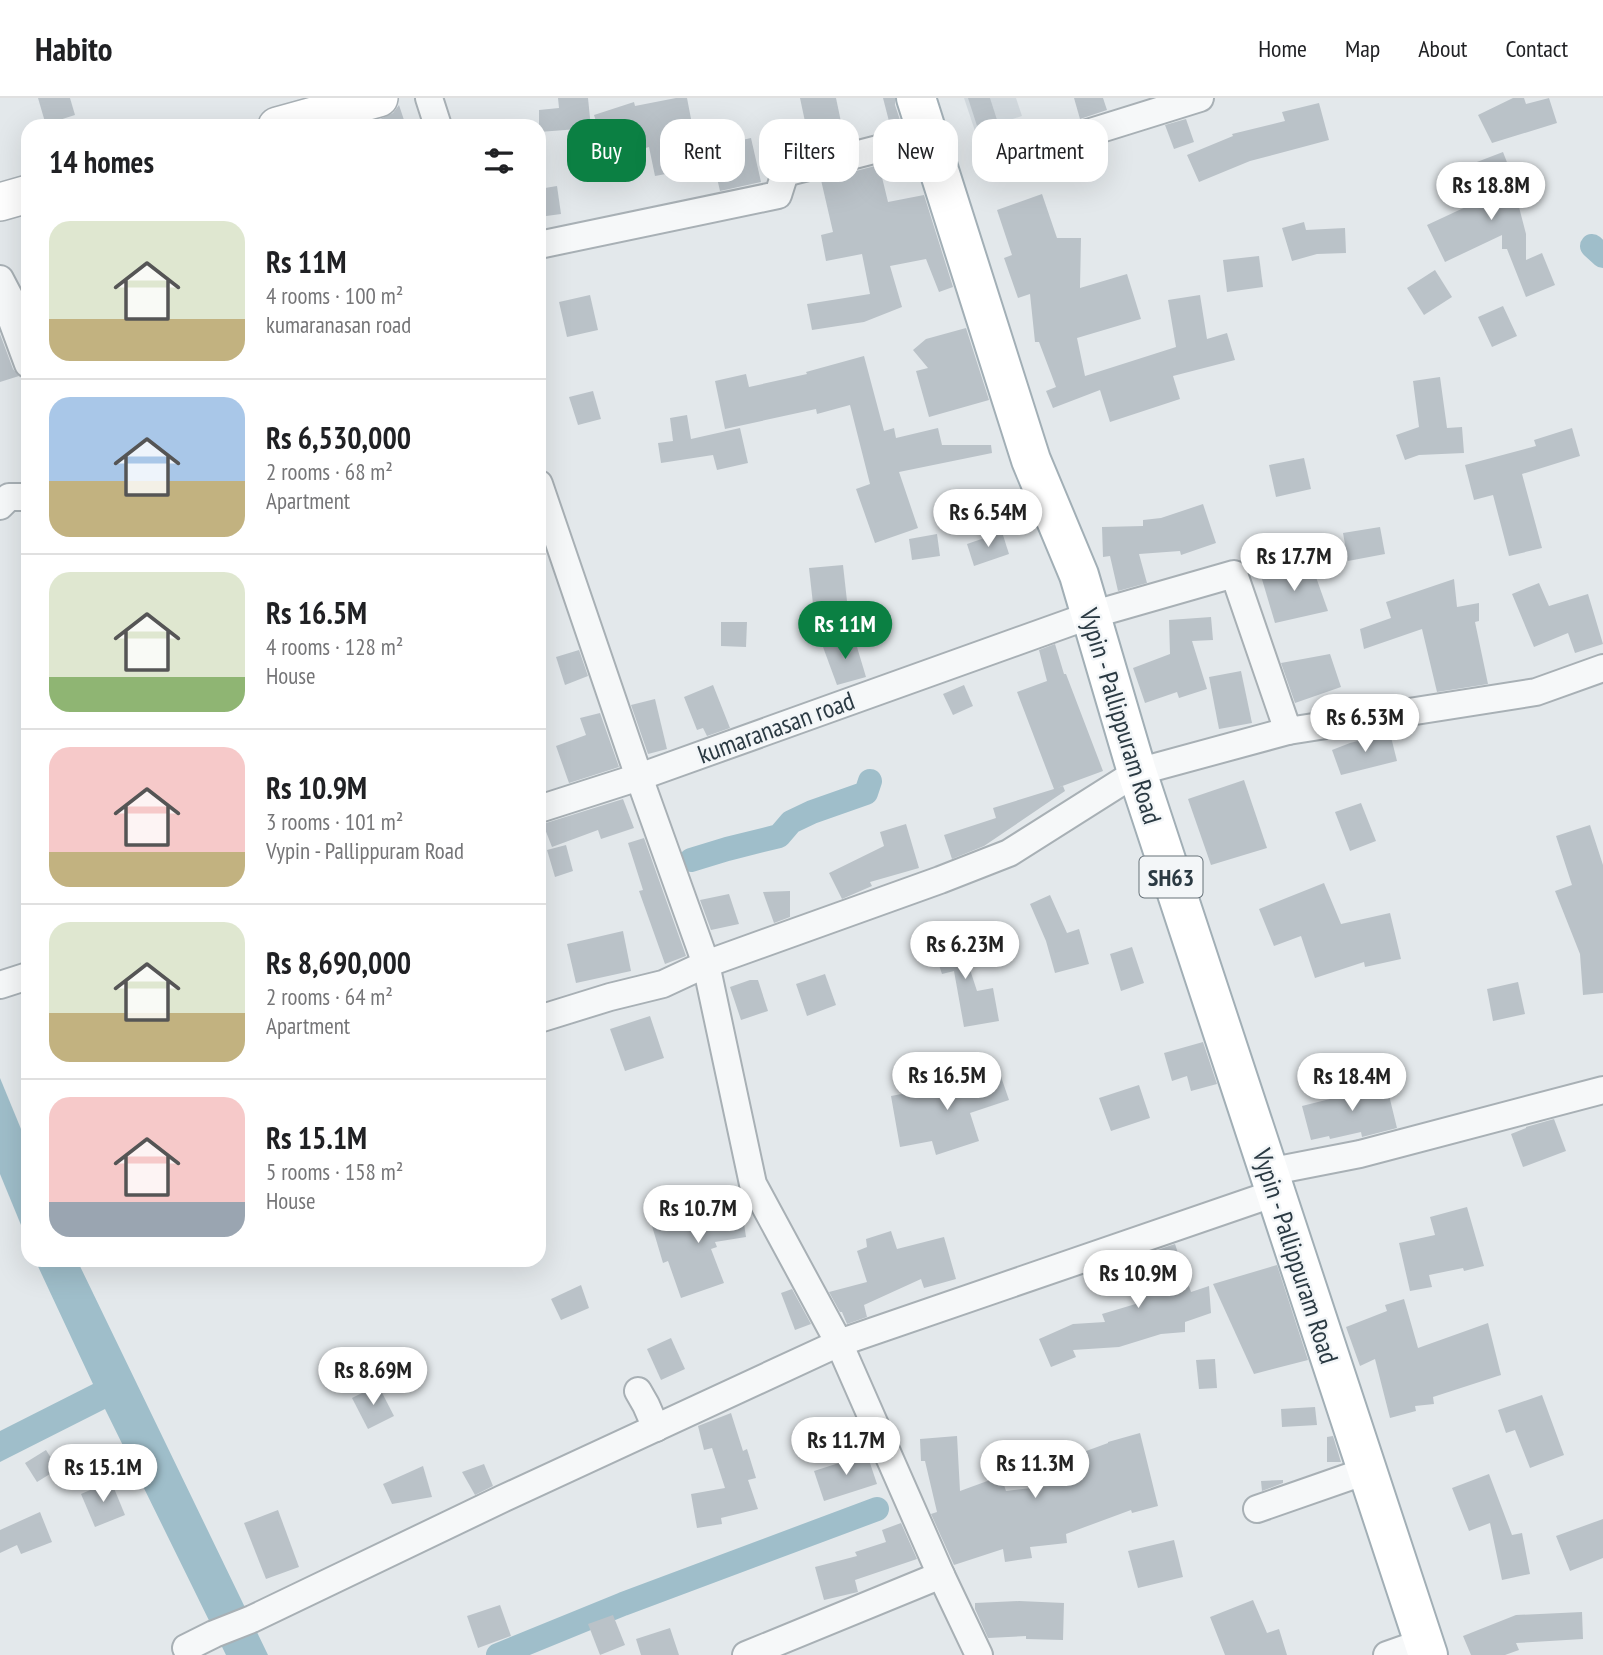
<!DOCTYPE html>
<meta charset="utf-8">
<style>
body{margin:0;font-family:"PT Sans Narrow",sans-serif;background:#f2f2f2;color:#202124;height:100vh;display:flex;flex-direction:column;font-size:26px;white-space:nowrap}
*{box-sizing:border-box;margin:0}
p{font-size:23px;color:#757577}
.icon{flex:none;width:38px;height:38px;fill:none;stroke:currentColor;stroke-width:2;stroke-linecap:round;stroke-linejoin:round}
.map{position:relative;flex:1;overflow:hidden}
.side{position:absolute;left:21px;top:21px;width:525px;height:1148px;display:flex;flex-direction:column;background:#fff;border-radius:21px;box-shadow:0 7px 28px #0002}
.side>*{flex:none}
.top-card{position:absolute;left:567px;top:21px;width:665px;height:63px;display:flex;gap:14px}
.price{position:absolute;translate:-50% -60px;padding:0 16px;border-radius:24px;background:#fff;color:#222;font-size:23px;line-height:46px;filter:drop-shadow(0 2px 4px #0008)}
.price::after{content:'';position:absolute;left:50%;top:42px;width:21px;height:16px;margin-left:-10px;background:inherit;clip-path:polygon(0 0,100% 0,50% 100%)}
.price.selected{background:#0b8043;color:#fff}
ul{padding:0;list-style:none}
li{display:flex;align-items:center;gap:21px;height:175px;padding:0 28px}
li+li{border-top:2px solid #e0e0e0}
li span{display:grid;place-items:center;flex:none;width:196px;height:140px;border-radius:21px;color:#555}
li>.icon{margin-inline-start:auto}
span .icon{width:84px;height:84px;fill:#fffc;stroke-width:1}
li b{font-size:30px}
h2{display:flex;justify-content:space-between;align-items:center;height:84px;padding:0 28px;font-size:30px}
.tag{padding:0 24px;border-radius:21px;background:#fff;box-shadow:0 7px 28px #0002;font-size:24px;line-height:63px}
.tag.selected{background:#0b8043;color:#fff}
header{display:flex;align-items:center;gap:42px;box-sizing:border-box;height:98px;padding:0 35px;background:#fff;border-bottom:2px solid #e0e0e0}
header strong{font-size:33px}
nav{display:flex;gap:38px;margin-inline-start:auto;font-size:24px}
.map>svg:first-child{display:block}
.built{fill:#d1d8dd}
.water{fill:#9fbeca}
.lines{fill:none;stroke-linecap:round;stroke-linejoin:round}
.canal{stroke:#9fbeca;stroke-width:24}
.building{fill:#bac2c8}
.minor-casing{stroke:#a8b0b5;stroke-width:30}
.secondary-casing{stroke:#a8b0b5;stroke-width:40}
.primary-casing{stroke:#a2afb6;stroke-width:42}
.minor{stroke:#f6f8f9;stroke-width:26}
.secondary{stroke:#fff;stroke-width:37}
.primary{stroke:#fff;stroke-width:38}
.labels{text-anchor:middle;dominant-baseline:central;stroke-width:5;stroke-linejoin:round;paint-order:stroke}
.shield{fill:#f3f6f8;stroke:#677279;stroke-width:2}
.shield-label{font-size:24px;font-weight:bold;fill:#2b3a43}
.street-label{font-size:26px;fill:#2b3a43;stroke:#f3f6f8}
</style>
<header>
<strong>Habito</strong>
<nav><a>Home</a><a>Map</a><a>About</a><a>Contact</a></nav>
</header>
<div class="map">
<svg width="1603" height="1557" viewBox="0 0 1603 1557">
<rect width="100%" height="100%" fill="#e3e8eb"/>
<!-- built -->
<path class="built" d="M 964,0 L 1016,0 L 1022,18 L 975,33 Z"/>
<!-- water -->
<g class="water">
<path d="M 0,980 L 28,1048 L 28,1144 L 0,1076 Z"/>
<path d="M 35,1162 L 77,1162 L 268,1557 L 226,1557 L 105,1311 L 0,1364 L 0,1333 L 93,1286 Z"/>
</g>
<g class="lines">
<!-- canal -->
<g class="canal">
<path d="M 1592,148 L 1603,158"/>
<path d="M 691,762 L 727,751 L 779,738 L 791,724 L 812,714 L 866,695 L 870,683"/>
<path d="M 498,1557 L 623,1506 L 877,1411"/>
</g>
</g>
<!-- building -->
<g class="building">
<path d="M 38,0 L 70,0 L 75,17 L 53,24 L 45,24 Z"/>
<path d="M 558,0 L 588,0 L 591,30 L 539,34 L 539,12 L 559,10 Z"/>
<path d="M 676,0 L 687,0 L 697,52 L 751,40 L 761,84 L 720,93 L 714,67 L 655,78 L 649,49 L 608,61 L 594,17 L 634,4 L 635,8 Z"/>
<path d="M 800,0 L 836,0 L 845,43 L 811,52 Z"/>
<path d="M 883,0 L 895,0 L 895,7 L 902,28 L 891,31 Z"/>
<path d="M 968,0 L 990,0 L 998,25 L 978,31 Z"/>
<path d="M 1074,0 L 1103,0 L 1107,12 L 1080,21 Z"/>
<path d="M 1513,0 L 1524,0 L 1526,6 L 1549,0 L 1557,25 L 1492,45 L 1478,17 Z"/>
<path d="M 1319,5 L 1329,42 L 1250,63 L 1199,84 L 1187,57 L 1233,38 L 1232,36 L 1285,23 L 1282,14 Z"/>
<path d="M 399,7 L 406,28 L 379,28 L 378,22 L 393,15 Z"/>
<path d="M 1186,21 L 1194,44 L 1174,51 L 1165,27 Z"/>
<path d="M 1503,54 L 1515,85 L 1513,86 L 1526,136 L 1526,162 L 1542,155 L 1555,187 L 1526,199 L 1507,151 L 1502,151 L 1502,137 L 1445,164 L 1427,127 L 1470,107 L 1456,72 Z"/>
<path d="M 879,67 L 888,104 L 924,97 L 953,189 L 939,194 L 926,161 L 890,168 L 902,209 L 864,224 L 812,232 L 807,206 L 870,196 L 862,156 L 826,163 L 821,137 L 833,134 L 821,82 Z"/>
<path d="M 557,88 L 561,116 L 539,119 L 539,91 Z"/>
<path d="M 1042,96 L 1057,140 L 1081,140 L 1080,190 L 1127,176 L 1141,221 L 1077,240 L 1085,278 L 1176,249 L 1168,202 L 1200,197 L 1207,241 L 1227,235 L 1235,262 L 1173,278 L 1180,301 L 1110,324 L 1100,292 L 1053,310 L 1046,293 L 1056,289 L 1039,244 L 1035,244 L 1030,196 L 1018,200 L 1004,160 L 1012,157 L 997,112 Z"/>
<path d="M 1304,124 L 1306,132 L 1345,130 L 1346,155 L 1317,156 L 1292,163 L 1282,130 Z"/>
<path d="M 1259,158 L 1263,189 L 1227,194 L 1223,162 Z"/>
<path d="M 1435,172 L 1452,199 L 1424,217 L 1407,190 Z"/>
<path d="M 590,197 L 598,232 L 567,239 L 559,204 Z"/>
<path d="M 1503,208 L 1517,238 L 1492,249 L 1478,219 Z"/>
<path d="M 966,230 L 989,302 L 929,319 L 916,273 L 928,270 L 913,252 L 926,241 Z"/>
<path d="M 0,236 L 13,271 L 19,278 L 0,284 Z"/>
<path d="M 864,258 L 884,333 L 894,330 L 896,340 L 938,330 L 942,347 L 991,347 L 992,355 L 899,374 L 918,430 L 875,445 L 856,391 L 870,386 L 850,307 L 817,316 L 816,311 L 725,331 L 715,283 L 746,276 L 749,289 L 807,276 L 806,274 Z"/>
<path d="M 1440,279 L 1447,330 L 1462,329 L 1464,355 L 1419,357 L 1405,362 L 1396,337 L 1419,329 L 1413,283 Z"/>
<path d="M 593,293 L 601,321 L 578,327 L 569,299 Z"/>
<path d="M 687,317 L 691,341 L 740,330 L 748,365 L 717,372 L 713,357 L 661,365 L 658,345 L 673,343 L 670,320 Z"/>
<path d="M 1572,330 L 1580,358 L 1522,376 L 1542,450 L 1509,458 L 1493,397 L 1474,402 L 1465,367 L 1536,348 L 1534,342 Z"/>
<path d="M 1304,360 L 1311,391 L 1276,399 L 1269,367 Z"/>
<path d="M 1203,406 L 1216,445 L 1181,457 L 1180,453 L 1139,456 L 1147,485 L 1118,493 L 1110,458 L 1103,459 L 1102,429 L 1143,428 L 1143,422 L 1161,420 Z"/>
<path d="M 1380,429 L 1385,456 L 1348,463 L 1343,435 Z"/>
<path d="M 1002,434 L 1009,456 L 974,468 L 967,446 Z"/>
<path d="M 937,436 L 940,458 L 912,462 L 909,441 Z"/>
<path d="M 1311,465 L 1328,513 L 1275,525 L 1261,478 Z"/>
<path d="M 843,467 L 847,503 L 813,506 L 809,470 Z"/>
<path d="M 1454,481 L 1457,509 L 1479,505 L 1479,523 L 1475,524 L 1488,586 L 1437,594 L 1422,531 L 1364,551 L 1360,531 L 1391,520 L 1386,504 Z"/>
<path d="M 1539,485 L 1549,508 L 1588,496 L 1603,546 L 1575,555 L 1568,535 L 1534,549 L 1512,496 Z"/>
<path d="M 1211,519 L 1213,542 L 1192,543 L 1207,591 L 1179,600 L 1177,594 L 1145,605 L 1133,570 L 1170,556 L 1169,522 Z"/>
<path d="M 721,524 L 747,524 L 746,549 L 721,548 Z"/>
<path d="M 854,539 L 866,579 L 837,587 L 823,549 Z"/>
<path d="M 1055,546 L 1064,576 L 1066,576 L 1103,673 L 1057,690 L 1063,688 L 1065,693 L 984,748 L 952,761 L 944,737 L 996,720 L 993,710 L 1054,691 L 1017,594 L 1047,583 L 1039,552 Z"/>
<path d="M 579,552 L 588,578 L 565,587 L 556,559 Z"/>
<path d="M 1330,556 L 1341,589 L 1295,605 L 1281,565 Z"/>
<path d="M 1241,573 L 1252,625 L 1219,631 L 1209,579 Z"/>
<path d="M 713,587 L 730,630 L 707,638 L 703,630 L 697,632 L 684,599 Z"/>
<path d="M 964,587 L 973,608 L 953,617 L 943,596 Z"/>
<path d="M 655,601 L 667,651 L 648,656 L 631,607 Z"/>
<path d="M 600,615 L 619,669 L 569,685 L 556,648 L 586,637 L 580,620 Z"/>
<path d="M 1390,635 L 1397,663 L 1341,677 L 1332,652 L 1350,645 Z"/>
<path d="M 1244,682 L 1267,750 L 1211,767 L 1188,701 Z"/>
<path d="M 623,701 L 634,730 L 601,741 L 598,732 L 552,749 L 543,726 Z"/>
<path d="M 1361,705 L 1376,743 L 1350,753 L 1335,714 Z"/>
<path d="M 906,726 L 919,770 L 870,784 L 872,788 L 842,801 L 829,775 L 884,748 L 880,734 Z"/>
<path d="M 1590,727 L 1603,767 L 1603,895 L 1583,897 L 1580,856 L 1555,793 L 1572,787 L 1556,738 Z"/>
<path d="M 644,740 L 686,858 L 665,866 L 639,793 L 643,792 L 628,745 Z"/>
<path d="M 566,747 L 573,773 L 555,779 L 547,752 Z"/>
<path d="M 1324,785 L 1341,826 L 1390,815 L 1401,861 L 1365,869 L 1364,864 L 1315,880 L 1301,838 L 1274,848 L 1259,811 Z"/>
<path d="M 790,793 L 790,819 L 774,825 L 763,794 Z"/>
<path d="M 729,796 L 739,826 L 711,832 L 700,802 Z"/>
<path d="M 1050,797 L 1067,835 L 1079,831 L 1089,866 L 1055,875 L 1046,843 L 1030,806 Z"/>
<path d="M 957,832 L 977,893 L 993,890 L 999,923 L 964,929 L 954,873 L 942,876 L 930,840 Z"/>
<path d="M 623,833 L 631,873 L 576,885 L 567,846 Z"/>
<path d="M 1132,849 L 1144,885 L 1121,893 L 1110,856 Z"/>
<path d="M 825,876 L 836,907 L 807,918 L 796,886 Z"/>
<path d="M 750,882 L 758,882 L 768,913 L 741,922 L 730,889 Z"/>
<path d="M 1518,884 L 1525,916 L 1493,923 L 1487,891 Z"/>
<path d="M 650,918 L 664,960 L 625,973 L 610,931 Z"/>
<path d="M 1203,944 L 1217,986 L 1191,993 L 1187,978 L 1172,983 L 1164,955 Z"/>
<path d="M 998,970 L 1009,1002 L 970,1015 L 979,1043 L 936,1057 L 932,1043 L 900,1049 L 891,998 L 912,994 L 912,997 Z"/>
<path d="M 1385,981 L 1397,1030 L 1362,1039 L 1361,1034 L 1330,1041 L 1329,1038 L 1311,1042 L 1302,1008 L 1350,996 L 1349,990 Z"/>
<path d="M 1139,987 L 1150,1020 L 1111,1033 L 1099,1000 Z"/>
<path d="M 1554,1021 L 1566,1053 L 1523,1069 L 1511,1036 L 1526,1030 L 1526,1029 Z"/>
<path d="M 741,1105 L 746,1139 L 715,1144 L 717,1149 L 711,1151 L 724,1185 L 681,1200 L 668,1163 L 663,1165 L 652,1128 L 683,1120 L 681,1115 L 702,1108 L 703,1110 Z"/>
<path d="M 1467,1109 L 1484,1168 L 1464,1173 L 1463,1170 L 1429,1177 L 1432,1189 L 1410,1193 L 1399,1145 L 1435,1137 L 1430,1119 Z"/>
<path d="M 891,1133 L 897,1151 L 944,1139 L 956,1181 L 924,1190 L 921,1181 L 864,1207 L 867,1219 L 847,1226 L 842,1214 L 840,1214 L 829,1194 L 867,1184 L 857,1153 L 867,1149 L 866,1141 Z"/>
<path d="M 1175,1146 L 1191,1194 L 1209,1188 L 1211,1215 L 1185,1224 L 1185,1234 L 1161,1236 L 1119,1249 L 1073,1252 L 1076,1259 L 1051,1269 L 1039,1241 L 1073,1226 L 1105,1224 L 1102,1216 L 1139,1205 L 1125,1163 Z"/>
<path d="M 1277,1167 L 1308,1262 L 1254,1276 L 1213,1186 Z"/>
<path d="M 581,1187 L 589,1210 L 561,1222 L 551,1201 Z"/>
<path d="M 792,1191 L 811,1226 L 795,1232 L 781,1195 Z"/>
<path d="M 1404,1201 L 1418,1250 L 1488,1225 L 1501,1277 L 1433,1299 L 1434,1306 L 1415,1308 L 1416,1313 L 1390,1320 L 1375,1261 L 1360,1268 L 1346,1229 L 1387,1213 L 1385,1207 Z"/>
<path d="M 671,1240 L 685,1271 L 661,1282 L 647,1251 Z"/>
<path d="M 1215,1261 L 1217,1290 L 1199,1291 L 1196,1262 Z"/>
<path d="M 378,1287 L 394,1318 L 368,1331 L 352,1300 Z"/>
<path d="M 1542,1297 L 1564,1357 L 1530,1370 L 1515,1332 L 1506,1335 L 1498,1312 Z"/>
<path d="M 1315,1309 L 1317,1327 L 1282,1329 L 1281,1311 Z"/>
<path d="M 731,1315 L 743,1353 L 747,1351 L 756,1380 L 748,1382 L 758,1411 L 721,1420 L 722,1426 L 697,1430 L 691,1396 L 725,1390 L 712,1350 L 704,1352 L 698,1328 Z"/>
<path d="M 1140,1335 L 1158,1408 L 1132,1415 L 1131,1412 L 1066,1436 L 1067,1445 L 1030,1449 L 1032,1460 L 1005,1464 L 1003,1451 L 954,1467 L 931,1416 L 937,1414 L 925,1363 L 921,1363 L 920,1341 L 957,1338 L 960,1393 L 1001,1378 L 1006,1393 L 1067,1386 L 1059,1363 L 1108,1345 L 1108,1344 Z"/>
<path d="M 1333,1338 L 1341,1364 L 1327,1364 L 1327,1339 Z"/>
<path d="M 46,1352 L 58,1371 L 37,1384 L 25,1365 Z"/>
<path d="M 867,1356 L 877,1386 L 824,1403 L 814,1373 Z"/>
<path d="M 484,1366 L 493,1388 L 475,1397 L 462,1374 Z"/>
<path d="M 423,1368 L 432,1399 L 392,1406 L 383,1386 Z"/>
<path d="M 1489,1376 L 1512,1437 L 1522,1435 L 1530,1476 L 1502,1482 L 1490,1425 L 1469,1433 L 1452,1390 Z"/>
<path d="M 1283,1382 L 1283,1385 L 1262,1393 L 1261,1383 Z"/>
<path d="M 111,1383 L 125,1417 L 95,1429 L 81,1396 Z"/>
<path d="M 278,1412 L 299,1469 L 266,1481 L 244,1425 Z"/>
<path d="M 40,1414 L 52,1444 L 21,1456 L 17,1447 L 0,1455 L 0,1432 Z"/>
<path d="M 1603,1421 L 1603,1460 L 1570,1473 L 1556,1438 Z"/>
<path d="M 901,1425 L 917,1461 L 855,1482 L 858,1494 L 824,1502 L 815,1469 L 857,1458 L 855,1454 L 886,1444 L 882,1432 Z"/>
<path d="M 1174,1442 L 1183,1479 L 1138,1490 L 1128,1453 Z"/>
<path d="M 1253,1502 L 1267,1535 L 1279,1531 L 1287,1557 L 1225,1557 L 1210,1519 Z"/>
<path d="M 1019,1503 L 1064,1505 L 1063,1542 L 1026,1541 L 1026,1538 L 988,1540 L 975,1511 L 975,1505 Z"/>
<path d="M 500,1507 L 511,1538 L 478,1550 L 467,1518 Z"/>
<path d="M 1582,1514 L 1583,1541 L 1516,1545 L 1519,1552 L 1505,1557 L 1471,1557 L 1463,1538 L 1516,1517 Z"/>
<path d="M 613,1517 L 625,1547 L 600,1557 L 588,1526 Z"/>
<path d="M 670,1530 L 679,1557 L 641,1557 L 636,1541 Z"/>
</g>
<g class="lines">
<!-- minor casing -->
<g class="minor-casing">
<g id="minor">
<path d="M 429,0 L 438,28"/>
<path d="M 1062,43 L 1200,0"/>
<path d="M 539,147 L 778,97 L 785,75 L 928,38"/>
<path d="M 0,181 L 11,202 L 11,220 L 28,266"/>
<path d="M 539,386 L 639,679 L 706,866 L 753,1086 L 839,1245 L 1275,1095"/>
<path d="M 0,408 L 9,399 L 28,399"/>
<path d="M 539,711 L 639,679 L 1091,517 L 1234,476 L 1288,633 L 1536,594 L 1603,570"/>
<path d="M 0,887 L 28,878"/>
<path d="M 539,921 L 610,899 L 663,886 L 706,866 L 940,782 L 1009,755 L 1137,674 L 1288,633"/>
<path d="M 1268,1074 L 1360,1056 L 1603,992"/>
<path d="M 638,1293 L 646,1307 L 656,1330"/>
<path d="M 1257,1411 L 1366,1373"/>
<path d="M 186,1550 L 214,1536 L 252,1521 L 502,1401 L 839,1245 L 941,1477 L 979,1557"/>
<path d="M 746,1557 L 941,1477"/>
<path d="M 1387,1557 L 1424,1544"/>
</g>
</g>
<!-- secondary casing -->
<g class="secondary-casing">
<g id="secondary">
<path d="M 277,28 L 379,0"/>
<path d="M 0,104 L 28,96"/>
</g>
</g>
<!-- primary casing -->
<g class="primary-casing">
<path id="primary" d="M 916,0 L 1031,362 L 1079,477 L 1137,674 L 1428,1557"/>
</g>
<!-- minor -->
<use href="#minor" class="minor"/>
<!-- secondary -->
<use href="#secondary" class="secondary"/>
<!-- primary -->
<use href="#primary" class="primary"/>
</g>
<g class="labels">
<!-- shield labels -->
<rect class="shield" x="1139.5" y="758.5" width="63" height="41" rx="5"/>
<g class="shield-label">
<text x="1171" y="779">SH63</text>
</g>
<!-- street labels -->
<g class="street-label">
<text transform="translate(1121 618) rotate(73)">Vypin - Pallippuram Road</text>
<text transform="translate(776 629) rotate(-20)">kumaranasan road</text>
<text transform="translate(1296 1158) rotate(72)">Vypin - Pallippuram Road</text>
</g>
</g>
</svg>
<b class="price" style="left:1491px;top:124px">Rs 18.8M</b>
<b class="price" style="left:988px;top:451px">Rs 6.54M</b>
<b class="price" style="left:1294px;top:495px">Rs 17.7M</b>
<b class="price selected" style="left:845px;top:563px">Rs 11M</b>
<b class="price" style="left:1365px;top:656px">Rs 6.53M</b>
<b class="price" style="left:965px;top:883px">Rs 6.23M</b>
<b class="price" style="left:947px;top:1014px">Rs 16.5M</b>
<b class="price" style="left:1352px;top:1015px">Rs 18.4M</b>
<b class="price" style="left:698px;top:1147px">Rs 10.7M</b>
<b class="price" style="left:1138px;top:1212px">Rs 10.9M</b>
<b class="price" style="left:373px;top:1309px">Rs 8.69M</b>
<b class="price" style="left:846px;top:1379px">Rs 11.7M</b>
<b class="price" style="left:1035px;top:1402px">Rs 11.3M</b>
<b class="price" style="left:103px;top:1406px">Rs 15.1M</b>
<div class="top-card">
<a class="tag selected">Buy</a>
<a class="tag">Rent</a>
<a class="tag">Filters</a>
<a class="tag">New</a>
<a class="tag">Apartment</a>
</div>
<section class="side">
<h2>14 homes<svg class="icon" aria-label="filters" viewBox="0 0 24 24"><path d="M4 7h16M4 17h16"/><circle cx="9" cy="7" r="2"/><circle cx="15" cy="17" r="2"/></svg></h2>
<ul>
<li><span style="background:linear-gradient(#dfe7d0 70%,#c2b280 0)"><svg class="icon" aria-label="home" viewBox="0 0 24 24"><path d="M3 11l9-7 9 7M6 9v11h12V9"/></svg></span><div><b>Rs 11M</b><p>4 rooms · 100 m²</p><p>kumaranasan road</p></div></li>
<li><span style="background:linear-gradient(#a9c7e8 60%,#c2b280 0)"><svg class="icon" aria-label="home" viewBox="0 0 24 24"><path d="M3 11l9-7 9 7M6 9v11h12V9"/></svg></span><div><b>Rs 6,530,000</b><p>2 rooms · 68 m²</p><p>Apartment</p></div></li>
<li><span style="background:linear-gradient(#dfe7d0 75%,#8fb573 0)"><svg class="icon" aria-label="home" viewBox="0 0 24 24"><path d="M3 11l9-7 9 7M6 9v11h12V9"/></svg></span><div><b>Rs 16.5M</b><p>4 rooms · 128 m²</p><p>House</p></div></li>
<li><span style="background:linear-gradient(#f6c9c9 75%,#c2b280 0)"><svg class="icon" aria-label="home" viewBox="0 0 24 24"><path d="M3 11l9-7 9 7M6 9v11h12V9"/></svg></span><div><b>Rs 10.9M</b><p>3 rooms · 101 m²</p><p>Vypin - Pallippuram Road</p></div></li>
<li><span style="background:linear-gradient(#dfe7d0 65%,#c2b280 0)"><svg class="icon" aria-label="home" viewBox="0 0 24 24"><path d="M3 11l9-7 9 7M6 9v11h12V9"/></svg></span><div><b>Rs 8,690,000</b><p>2 rooms · 64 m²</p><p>Apartment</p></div></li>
<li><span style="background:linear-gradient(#f6c9c9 75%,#9aa5b1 0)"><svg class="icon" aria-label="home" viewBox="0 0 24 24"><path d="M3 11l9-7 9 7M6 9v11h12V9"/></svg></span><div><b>Rs 15.1M</b><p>5 rooms · 158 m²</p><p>House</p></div></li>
</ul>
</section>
</div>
